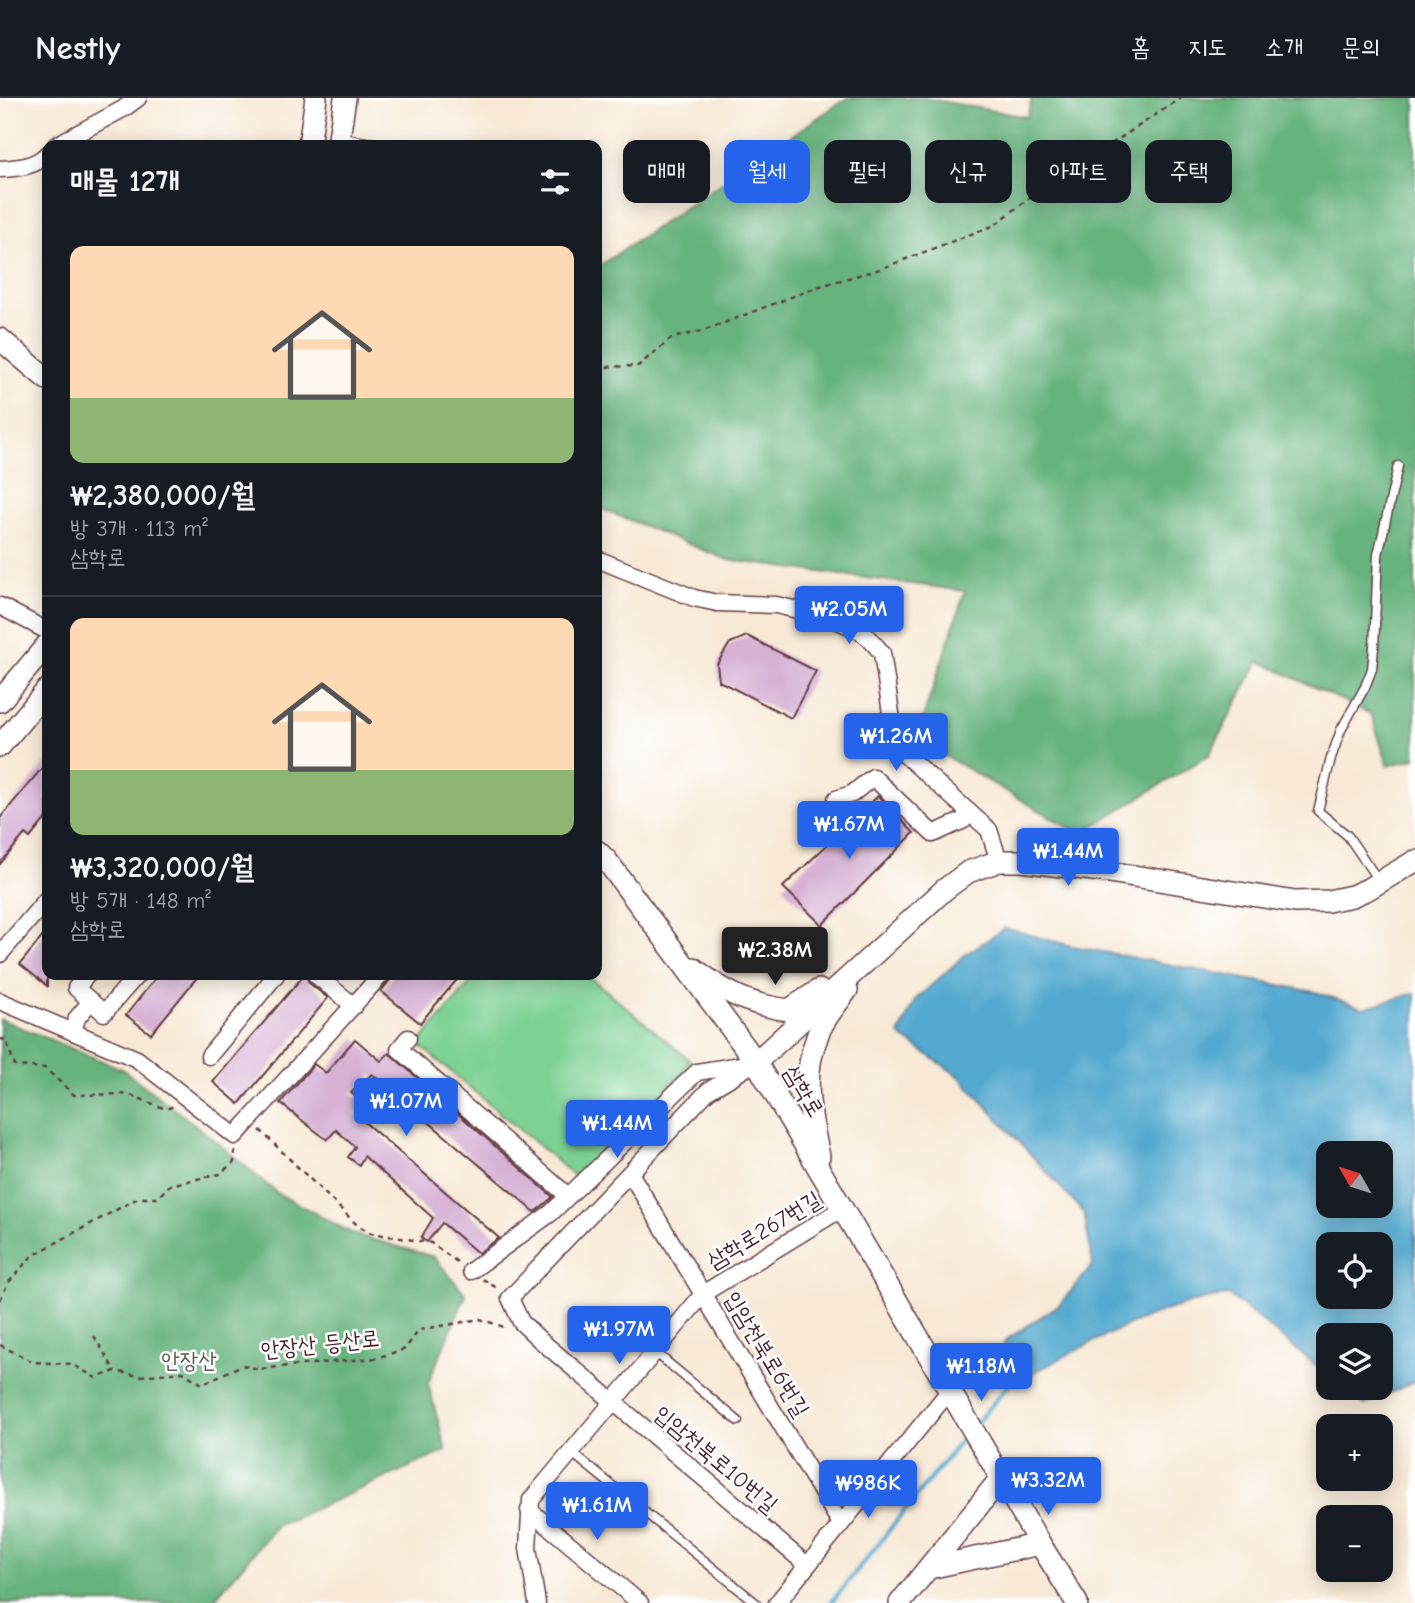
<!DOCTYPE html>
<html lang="ko">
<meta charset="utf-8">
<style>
body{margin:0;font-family:"Comic Neue","Poor Story",sans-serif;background:#20242c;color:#f1f3f6;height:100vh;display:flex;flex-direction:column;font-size:26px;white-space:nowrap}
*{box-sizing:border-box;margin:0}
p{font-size:23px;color:#9ea1a6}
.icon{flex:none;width:38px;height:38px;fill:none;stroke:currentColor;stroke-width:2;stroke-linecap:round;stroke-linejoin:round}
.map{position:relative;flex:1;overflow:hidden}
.panel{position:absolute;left:42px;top:42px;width:560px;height:840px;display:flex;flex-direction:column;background:#171b24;border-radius:14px;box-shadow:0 4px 18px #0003}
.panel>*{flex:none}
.banner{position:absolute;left:623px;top:42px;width:665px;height:63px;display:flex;gap:14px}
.needle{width:46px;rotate:309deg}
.tools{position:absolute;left:1316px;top:1043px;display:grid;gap:14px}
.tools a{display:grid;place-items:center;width:77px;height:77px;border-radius:14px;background:#171b24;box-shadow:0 4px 18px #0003;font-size:35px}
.price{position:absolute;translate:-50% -60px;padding:0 16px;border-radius:7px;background:#2563eb;color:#fff;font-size:23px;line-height:46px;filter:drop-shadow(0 2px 4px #0008)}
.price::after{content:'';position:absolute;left:50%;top:42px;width:21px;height:16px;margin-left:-10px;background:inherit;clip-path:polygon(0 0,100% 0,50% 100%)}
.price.current{background:#222;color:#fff}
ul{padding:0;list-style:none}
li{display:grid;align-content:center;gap:14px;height:371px;padding:0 28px}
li+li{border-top:2px solid #363941}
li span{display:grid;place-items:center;height:217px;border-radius:14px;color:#555}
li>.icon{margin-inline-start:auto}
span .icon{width:126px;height:126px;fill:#fffc;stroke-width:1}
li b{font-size:30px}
h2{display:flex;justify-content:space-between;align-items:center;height:84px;padding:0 28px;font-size:30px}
.pill{padding:0 24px;border-radius:14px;background:#171b24;box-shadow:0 4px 18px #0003;font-size:24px;line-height:63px}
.pill.current{background:#2563eb;color:#fff}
header{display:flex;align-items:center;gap:42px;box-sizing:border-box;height:98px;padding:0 35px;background:#171b24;border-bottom:2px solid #363941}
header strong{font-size:33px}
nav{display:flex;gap:38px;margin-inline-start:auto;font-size:24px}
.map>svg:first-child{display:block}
.green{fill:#7dd194;stroke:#647860;stroke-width:2}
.forest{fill:#66b37e;stroke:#586954;stroke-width:2}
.water{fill:#53a9cf;stroke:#4e647d;stroke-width:2;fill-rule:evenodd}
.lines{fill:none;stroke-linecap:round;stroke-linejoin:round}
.stream{stroke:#53a9cf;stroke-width:4.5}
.building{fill:#d7b2d5}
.lane-casing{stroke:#643d44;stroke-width:11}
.street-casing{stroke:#643d44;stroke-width:19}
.secondary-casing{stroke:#643d44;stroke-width:24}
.path{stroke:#643d44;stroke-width:2.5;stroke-dasharray:5 5;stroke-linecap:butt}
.lane{stroke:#fff;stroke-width:8}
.street{stroke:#fff;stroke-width:16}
.secondary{stroke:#fff;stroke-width:21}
.labels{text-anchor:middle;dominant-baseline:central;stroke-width:5;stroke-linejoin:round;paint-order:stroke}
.street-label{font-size:23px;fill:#4a1f2b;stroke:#fff}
.park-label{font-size:23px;fill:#5c5d50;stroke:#fff}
</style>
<header>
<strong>Nestly</strong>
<nav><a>홈</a><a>지도</a><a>소개</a><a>문의</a></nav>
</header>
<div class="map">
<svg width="1415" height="1505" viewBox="0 0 1415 1505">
<rect width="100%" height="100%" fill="#fff"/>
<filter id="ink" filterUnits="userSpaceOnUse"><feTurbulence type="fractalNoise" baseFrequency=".0143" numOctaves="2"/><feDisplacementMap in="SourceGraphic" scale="14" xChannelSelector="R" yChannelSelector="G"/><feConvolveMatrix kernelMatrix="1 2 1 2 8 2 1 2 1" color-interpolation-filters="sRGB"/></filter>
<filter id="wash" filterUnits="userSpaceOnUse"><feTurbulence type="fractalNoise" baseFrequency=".00686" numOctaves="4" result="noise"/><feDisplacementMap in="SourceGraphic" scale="28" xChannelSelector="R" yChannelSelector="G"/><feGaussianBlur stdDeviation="1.57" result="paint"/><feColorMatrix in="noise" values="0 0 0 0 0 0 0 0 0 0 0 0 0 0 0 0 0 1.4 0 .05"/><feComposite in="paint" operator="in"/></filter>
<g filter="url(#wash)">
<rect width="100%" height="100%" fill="#f7e9d5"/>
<!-- green -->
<path class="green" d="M 477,877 L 587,877 L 690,962 L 683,975 L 577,1080 L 418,946 Z"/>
<!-- forest -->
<g class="forest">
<path d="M 847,0 L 924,0 L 1027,19 L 1032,0 L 1415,0 L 1415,660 L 1388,668 L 1371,616 L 1259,563 L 1209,657 L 1080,736 L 916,641 L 965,493 L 728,462 L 597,409 L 597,166 L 602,166 Z"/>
<path d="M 0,921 L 122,971 L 207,1036 L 277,1095 L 353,1136 L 434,1159 L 466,1197 L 428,1285 L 446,1353 L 276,1428 L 211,1505 L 0,1505 Z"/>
</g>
<!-- water -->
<path class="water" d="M 1005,830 L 1072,848 L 1315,894 L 1363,910 L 1415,895 L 1415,1283 L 1365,1307 L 1343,1290 L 1381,1290 L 1381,1237 L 1328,1237 L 1328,1277 L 1229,1197 C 1149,1208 1077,1253 1006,1289 L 994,1263 L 1006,1242 L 1060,1206 L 1093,1167 L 1084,1115 L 960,979 L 899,937 L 915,902 L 966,856 ZM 1328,1055 L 1381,1055 L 1381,1108 L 1328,1108 ZM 1328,1146 L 1381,1146 L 1381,1199 L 1328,1199 Z"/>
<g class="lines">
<!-- stream -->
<g class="stream">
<path d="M 977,1324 L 1012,1283"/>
<path d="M 831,1505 L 966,1336"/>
</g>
</g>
<g id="blocks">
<!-- building -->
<g class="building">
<path d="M 747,538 L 816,573 L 791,620 L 719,583 L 717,566 L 730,545 Z"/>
<path d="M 47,664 L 47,719 L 30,740 L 25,736 L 0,766 L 0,720 Z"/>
<path d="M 878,698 L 914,735 L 822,827 L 783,789 Z"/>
<path d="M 47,833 L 47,888 L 20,866 Z"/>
<path d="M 158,877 L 199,877 L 151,936 L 126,917 Z"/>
<path d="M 304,877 L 306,877 L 309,885 L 328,900 L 239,1006 L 213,984 Z"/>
<path d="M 394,877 L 461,877 L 420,925 L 381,893 Z"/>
<path d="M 355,941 L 381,963 L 389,955 L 553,1099 L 535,1114 L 372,976 L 351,995 L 363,1005 L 355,1016 L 499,1140 L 478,1155 L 442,1125 L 427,1144 L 421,1140 L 433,1120 L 364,1058 L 359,1067 L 348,1059 L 355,1049 L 336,1032 L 327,1042 L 280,1005 L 314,966 L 326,975 Z"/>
</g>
</g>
</g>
<g filter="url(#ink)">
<use href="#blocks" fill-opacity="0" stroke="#643d44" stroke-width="2"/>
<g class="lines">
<!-- lane casing -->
<g class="lane-casing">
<g id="lane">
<path d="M 342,40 L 383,47"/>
<path d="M 1378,782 L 1348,738 L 1318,713 L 1331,660 L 1341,632 L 1365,589 L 1372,571 L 1374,550 L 1378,457 L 1398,368"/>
<path d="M 655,1254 L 738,1323"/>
<path d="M 571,1354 L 756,1505"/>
</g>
</g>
<!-- street casing -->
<g class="street-casing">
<g id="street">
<path d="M 56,47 L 123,11 L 138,0"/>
<path d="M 0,71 C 17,70 35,69 47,56"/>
<path d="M 597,461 L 694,500 L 717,505 L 776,507 L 828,519 L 857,531 L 869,540 L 882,555 L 895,642 L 903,655 L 989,732 L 999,763"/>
<path d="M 0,508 L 47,533"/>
<path d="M 836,701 L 852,696 L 873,679 L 933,736 L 964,722 L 969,714"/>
<path d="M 0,856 L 47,801"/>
<path d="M 87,877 L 76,890 L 104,915 L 137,877"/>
<path d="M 316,877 L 354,908"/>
<path d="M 0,903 L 137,961 L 235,1038 L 381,877"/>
<path d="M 73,934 L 77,920 L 91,903"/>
<path d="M 408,940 L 399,951 L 568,1098"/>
<path d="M 209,958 L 276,877"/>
<path d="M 756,964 L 708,993 L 510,1200 L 521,1224 L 540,1242 L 807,1467"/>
<path d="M 630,1075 L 841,1426"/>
<path d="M 471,1173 L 551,1115 L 697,974 L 747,966"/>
<path d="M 529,1412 L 640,1505"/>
<path d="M 537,1505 L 528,1450 L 531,1402 L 704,1195 L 843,1110"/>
<path d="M 777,1505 L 950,1292"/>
</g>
</g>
<!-- secondary casing -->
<g class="secondary-casing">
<g id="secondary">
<path d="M 309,47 L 316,0"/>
<path d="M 338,47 L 345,0"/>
<path d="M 0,241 L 47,281"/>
<path d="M 0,603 L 47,547"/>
<path d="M 0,648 L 47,592"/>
<path d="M 597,753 L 607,763 L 756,964 L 1040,1446 L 1077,1505"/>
<path d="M 693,870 C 725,895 749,907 789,912 L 819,892"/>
<path d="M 756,964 L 944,792 L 968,774 L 999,763 L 1022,763 L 1109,774 L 1295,804 L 1328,803 L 1352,798 L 1368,791 L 1415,763"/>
<path d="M 819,1058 C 810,1016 801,981 817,939 C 822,922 837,906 847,892"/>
<path d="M 929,1470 L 1040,1446"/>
<path d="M 900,1505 L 1001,1380"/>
</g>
</g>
<!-- path -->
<g class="path">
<path d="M 597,267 L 603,269 L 638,268 L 672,240 L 703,233 L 820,188 L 880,171 L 995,127 L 1028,101 L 1181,0"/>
<path d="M 0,941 L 6,942 L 15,968 L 45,970 L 74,997 L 128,996 L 166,1011 L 174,1008"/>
<path d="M 260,1032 L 357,1127 L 371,1135 L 431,1145 L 460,1166"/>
<path d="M 483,1181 L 498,1191"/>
<path d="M 0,1202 L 8,1185 L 32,1158 L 138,1100 L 157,1100 L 170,1087 L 220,1076 L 234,1064 L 235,1053"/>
<path d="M 94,1238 L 115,1273"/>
<path d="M 0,1247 L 33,1264 L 72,1266 L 96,1280 L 115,1273 L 139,1278 L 183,1274 L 202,1286 L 242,1267 L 258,1271 L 376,1260 L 405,1251 L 419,1232 L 480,1221 L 507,1230"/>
</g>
<!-- lane -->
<use href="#lane" class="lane"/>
<!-- street -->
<use href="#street" class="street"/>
<!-- secondary -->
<use href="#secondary" class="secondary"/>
</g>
</g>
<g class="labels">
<!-- street labels -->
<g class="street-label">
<text transform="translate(804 993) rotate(59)">삼학로</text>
<text transform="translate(764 1132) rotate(-31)">삼학로267번길</text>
<text transform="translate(320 1246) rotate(-6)">안장산 등산로</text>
<text transform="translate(767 1256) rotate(59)">입암천북로6번길</text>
<text transform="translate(716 1361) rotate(40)">입암천북로10번길</text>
</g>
<!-- park labels -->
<g class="park-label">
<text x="189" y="1262">안장산</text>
</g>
</g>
</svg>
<div class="tools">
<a><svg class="needle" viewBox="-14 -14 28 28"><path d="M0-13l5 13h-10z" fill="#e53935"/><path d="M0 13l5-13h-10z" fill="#9ea1a6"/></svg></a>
<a><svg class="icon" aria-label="locate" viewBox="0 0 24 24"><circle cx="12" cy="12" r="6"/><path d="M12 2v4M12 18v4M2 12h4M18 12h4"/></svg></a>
<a><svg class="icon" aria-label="layers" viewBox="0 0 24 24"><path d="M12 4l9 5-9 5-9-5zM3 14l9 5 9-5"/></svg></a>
<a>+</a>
<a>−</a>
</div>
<b class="price" style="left:849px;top:548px">₩2.05M</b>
<b class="price" style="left:896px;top:675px">₩1.26M</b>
<b class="price" style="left:849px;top:763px">₩1.67M</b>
<b class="price" style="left:1068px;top:790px">₩1.44M</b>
<b class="price current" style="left:775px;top:889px">₩2.38M</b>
<b class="price" style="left:406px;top:1040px">₩1.07M</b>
<b class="price" style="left:617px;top:1062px">₩1.44M</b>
<b class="price" style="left:619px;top:1268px">₩1.97M</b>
<b class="price" style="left:981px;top:1305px">₩1.18M</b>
<b class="price" style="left:1048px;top:1419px">₩3.32M</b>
<b class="price" style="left:868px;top:1422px">₩986K</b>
<b class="price" style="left:597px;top:1444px">₩1.61M</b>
<div class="banner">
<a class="pill">매매</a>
<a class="pill current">월세</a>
<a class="pill">필터</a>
<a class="pill">신규</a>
<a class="pill">아파트</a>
<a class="pill">주택</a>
</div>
<section class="panel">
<h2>매물 12개<svg class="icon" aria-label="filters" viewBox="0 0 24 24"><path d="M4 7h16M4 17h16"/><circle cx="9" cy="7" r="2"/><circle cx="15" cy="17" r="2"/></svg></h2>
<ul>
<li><span style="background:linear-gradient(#ffd9b3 70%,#8fb573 0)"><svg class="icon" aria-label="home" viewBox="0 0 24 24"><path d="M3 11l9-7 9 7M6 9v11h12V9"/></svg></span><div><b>₩2,380,000/월</b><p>방 3개 · 113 m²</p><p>삼학로</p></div></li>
<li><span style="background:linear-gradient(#ffd9b3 70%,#8fb573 0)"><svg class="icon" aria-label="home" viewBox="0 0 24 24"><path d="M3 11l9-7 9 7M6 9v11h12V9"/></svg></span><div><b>₩3,320,000/월</b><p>방 5개 · 148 m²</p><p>삼학로</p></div></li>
</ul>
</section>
</div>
